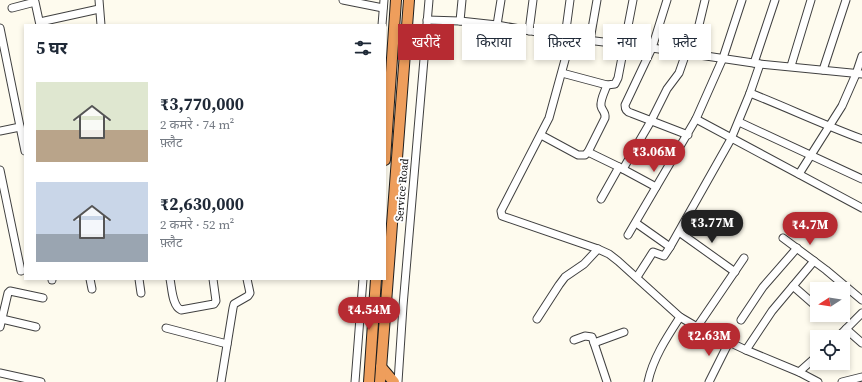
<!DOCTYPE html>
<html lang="hi">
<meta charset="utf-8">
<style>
body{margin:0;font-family:"Source Serif 4","Noto Sans Devanagari",serif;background:#f2f2f3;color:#1f2937;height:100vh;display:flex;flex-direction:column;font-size:15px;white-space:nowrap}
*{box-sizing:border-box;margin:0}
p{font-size:13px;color:#747a83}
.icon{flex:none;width:22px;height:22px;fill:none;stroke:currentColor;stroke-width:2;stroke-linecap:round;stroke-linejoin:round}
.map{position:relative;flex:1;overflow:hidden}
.details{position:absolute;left:24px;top:24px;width:362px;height:256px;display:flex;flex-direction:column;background:#fff;border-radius:0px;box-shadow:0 2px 6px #0003}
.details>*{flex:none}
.top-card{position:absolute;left:398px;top:24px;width:380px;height:36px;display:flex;gap:8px}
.needle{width:26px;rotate:258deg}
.controls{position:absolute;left:810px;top:282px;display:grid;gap:8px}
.controls a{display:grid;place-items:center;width:40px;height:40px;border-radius:0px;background:#fff;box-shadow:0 2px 6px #0003;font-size:20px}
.price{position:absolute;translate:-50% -34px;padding:0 9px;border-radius:14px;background:#b72b32;color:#fff;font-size:13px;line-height:26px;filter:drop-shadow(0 1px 2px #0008)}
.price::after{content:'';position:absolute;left:50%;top:24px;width:12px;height:9px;margin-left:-6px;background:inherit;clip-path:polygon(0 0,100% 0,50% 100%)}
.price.active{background:#222;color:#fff}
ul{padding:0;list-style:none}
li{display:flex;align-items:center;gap:12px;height:100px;padding:0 12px}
li span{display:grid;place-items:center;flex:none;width:112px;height:80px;border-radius:0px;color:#555}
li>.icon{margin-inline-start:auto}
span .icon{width:48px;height:48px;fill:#fffc;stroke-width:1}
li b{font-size:17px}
h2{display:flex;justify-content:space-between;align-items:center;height:48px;padding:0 12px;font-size:17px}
.pill{padding:0 14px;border-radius:0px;background:#fff;box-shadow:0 2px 6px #0003;font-size:14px;line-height:36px}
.pill.active{background:#b72b32;color:#fff}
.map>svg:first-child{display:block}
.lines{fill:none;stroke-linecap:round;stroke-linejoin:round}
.minor-casing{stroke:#404040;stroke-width:9}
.highway-casing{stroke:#1e1e1e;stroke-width:12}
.minor{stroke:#fff;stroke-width:7}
.highway{stroke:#ee9e5c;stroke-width:10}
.labels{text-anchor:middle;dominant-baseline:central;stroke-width:4;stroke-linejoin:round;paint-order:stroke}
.street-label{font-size:11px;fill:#0d0d0d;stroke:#fff}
</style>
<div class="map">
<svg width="862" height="382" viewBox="0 0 862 382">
<rect width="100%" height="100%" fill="#fefbee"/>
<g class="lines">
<!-- minor casing -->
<g class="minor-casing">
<g id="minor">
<path d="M 99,0 L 101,25"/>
<path d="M 343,0 L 383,8"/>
<path d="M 667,0 L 652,48 L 625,105 C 625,109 627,112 631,113 L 688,135"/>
<path d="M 12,8 L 35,2 L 40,25"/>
<path d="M 427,20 L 460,21 L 497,25 L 571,38 L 652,48 L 760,64 L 862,74"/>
<path d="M 460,21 L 462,0"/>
<path d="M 40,22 L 99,9"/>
<path d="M 382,25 L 384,0"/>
<path d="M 497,25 L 501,0"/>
<path d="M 0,28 L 25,151"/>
<path d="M 529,31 L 533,0"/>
<path d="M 565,37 L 570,0"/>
<path d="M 571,38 L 549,118 L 501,211 L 502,216 L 598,249 L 609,254 L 618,261 L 680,317 L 697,327 L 746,350 L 799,372 L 818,382"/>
<path d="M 590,40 L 597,0"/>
<path d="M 692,54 L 705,0"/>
<path d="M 754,63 L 775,0"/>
<path d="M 791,66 L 811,0"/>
<path d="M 823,70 L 846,0"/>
<path d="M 562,73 L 607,85 L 615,84 L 618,78 L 633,0"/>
<path d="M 750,93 C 788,108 824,125 862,139"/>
<path d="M 696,119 L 862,208"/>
<path d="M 739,122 L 862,179"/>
<path d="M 0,131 L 20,127"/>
<path d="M 541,135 L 578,155 L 585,155 L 588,152 L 605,118 C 606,112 602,111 601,106 C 600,100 605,91 607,85"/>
<path d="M 588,152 L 619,167 L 656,187"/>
<path d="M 623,169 L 651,121 L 667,89 L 679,73 L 686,53"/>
<path d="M 0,170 L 21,271"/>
<path d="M 799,174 L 842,106 L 856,74 L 862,56"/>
<path d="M 601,199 L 619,167"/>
<path d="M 636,223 L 670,247"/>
<path d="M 679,232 L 735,272"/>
<path d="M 628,235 L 696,119 L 723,58 L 742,0"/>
<path d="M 783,238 L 826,270 L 862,300"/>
<path d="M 637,277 L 653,252 L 664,256 L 670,247 L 731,139 L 750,93 L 760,64"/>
<path d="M 52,279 L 52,280"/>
<path d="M 90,279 L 92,289"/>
<path d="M 139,279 L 141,293"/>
<path d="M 170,279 C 172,288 172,306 181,310 L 214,304 L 216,301 L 213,279"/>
<path d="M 793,286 L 817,307"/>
<path d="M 2,319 L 36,327"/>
<path d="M 537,319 L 559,285 L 565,277 L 584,264 L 598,249"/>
<path d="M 741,320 L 763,287 L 797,248"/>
<path d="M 0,327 L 8,293 L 10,291 L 43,298"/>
<path d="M 697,327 L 744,258"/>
<path d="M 166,328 L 227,344"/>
<path d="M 846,329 L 862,343"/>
<path d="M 838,337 L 862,313"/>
<path d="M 574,340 L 585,336 L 592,337 L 607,382"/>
<path d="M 594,343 L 624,332"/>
<path d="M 746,350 L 772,311 L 814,261"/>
<path d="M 799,372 L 817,356"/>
<path d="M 0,373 L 41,382"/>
<path d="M 221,382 L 233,308 L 234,304 L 248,296 L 250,293 L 247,279"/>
<path d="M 355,382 L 363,279"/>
<path d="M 398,382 L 403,306 L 429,0"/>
<path d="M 648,382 C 653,358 667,337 680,317"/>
<path d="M 709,382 L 729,342"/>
<path d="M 842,382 L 862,377"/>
</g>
</g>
<!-- highway casing -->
<g class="highway-casing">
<g id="highway">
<path d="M 385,160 L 396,0"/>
<path d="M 381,367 L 394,382"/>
<path d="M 369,382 L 376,279"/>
<path d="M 380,382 L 409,0"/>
</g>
</g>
<!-- minor -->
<use href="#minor" class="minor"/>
<!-- highway -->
<use href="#highway" class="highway"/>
</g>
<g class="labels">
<!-- street labels -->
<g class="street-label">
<text transform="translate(402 190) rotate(-85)">Service Road</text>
</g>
</g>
</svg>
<div class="controls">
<a><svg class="needle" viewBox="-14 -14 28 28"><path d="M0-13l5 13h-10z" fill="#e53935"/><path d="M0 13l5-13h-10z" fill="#747a83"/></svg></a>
<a><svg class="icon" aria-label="locate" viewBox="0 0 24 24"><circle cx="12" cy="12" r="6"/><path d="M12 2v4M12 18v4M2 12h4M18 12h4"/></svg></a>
</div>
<b class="price" style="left:654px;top:173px">₹3.06M</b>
<b class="price active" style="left:712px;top:244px">₹3.77M</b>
<b class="price" style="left:810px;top:246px">₹4.7M</b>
<b class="price" style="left:369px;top:331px">₹4.54M</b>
<b class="price" style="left:709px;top:357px">₹2.63M</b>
<div class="top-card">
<a class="pill active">खरीदें</a>
<a class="pill">किराया</a>
<a class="pill">फ़िल्टर</a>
<a class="pill">नया</a>
<a class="pill">फ़्लैट</a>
</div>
<section class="details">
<h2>5 घर<svg class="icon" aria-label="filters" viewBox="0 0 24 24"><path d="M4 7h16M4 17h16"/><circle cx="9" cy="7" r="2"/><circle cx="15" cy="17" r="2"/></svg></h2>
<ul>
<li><span style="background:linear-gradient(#dfe7d0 60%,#b9a48a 0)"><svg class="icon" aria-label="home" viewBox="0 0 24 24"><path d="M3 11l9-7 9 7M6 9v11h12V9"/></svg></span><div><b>₹3,770,000</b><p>2 कमरे · 74 m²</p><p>फ़्लैट</p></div></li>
<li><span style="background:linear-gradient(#c9d6e8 65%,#9aa5b1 0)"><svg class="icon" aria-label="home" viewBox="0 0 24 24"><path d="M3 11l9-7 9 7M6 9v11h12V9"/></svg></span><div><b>₹2,630,000</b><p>2 कमरे · 52 m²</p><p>फ़्लैट</p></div></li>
</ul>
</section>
</div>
